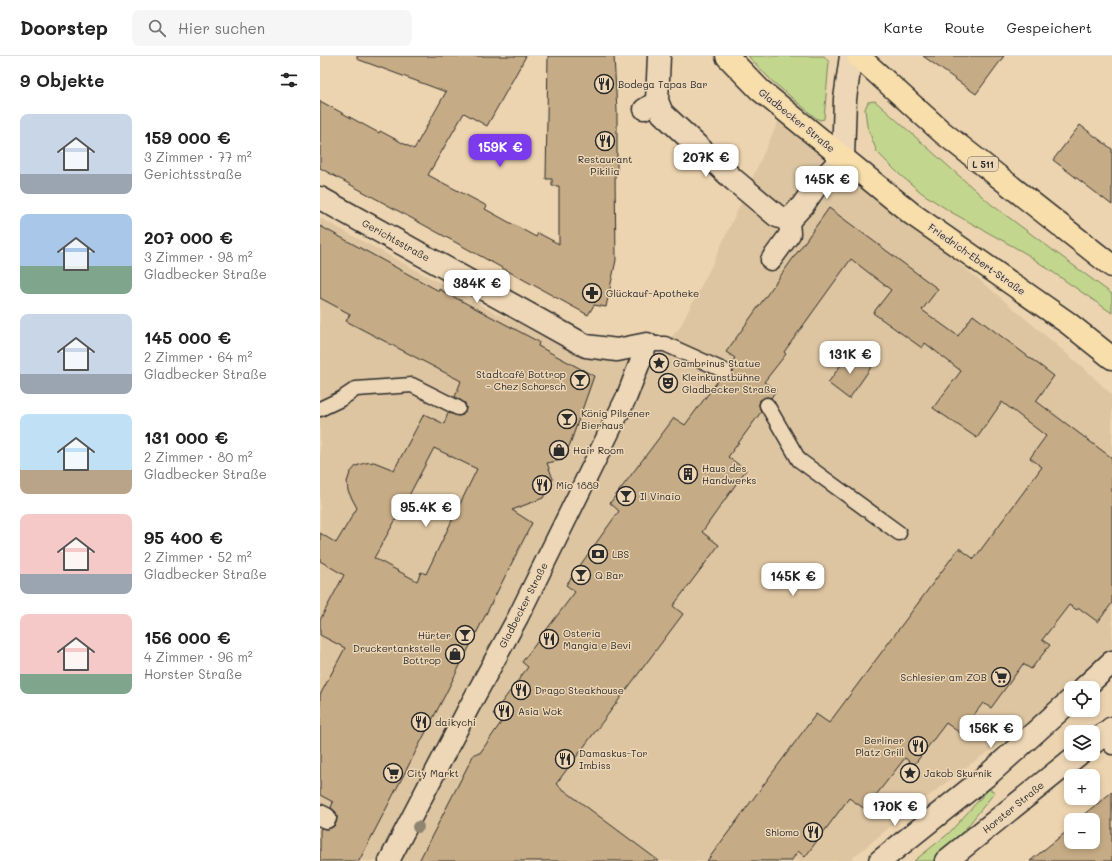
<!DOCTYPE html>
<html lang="de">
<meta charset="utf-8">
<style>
body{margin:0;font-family:Mali,sans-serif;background:#f6f6f6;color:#222;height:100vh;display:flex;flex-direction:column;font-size:15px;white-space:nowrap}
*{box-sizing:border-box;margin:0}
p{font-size:13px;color:#767676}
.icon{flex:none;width:22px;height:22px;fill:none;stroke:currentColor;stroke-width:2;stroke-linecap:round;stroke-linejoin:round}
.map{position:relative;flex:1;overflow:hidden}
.side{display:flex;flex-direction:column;background:#fff;width:320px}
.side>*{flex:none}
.fabs{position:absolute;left:744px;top:625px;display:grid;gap:8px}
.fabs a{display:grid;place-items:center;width:36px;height:36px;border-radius:8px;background:#fff;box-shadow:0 2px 6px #0003;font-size:20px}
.price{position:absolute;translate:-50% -34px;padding:0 9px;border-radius:8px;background:#fff;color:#222;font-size:13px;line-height:26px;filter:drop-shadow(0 1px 2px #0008)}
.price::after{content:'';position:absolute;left:50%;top:24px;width:12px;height:9px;margin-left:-6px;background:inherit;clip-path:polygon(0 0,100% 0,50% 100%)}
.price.selected{background:#7c3aed;color:#fff}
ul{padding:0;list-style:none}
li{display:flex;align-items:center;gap:12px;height:100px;padding:0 20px}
li span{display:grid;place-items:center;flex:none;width:112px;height:80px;border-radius:8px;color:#555}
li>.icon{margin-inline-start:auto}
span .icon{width:48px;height:48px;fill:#fffc;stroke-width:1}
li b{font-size:17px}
h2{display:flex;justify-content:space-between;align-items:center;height:48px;padding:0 20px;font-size:17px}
header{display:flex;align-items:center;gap:24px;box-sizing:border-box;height:56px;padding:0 20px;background:#fff;border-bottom:1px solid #e0e0e0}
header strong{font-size:19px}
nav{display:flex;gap:22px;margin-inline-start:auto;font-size:14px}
.search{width:280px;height:36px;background:#f6f6f6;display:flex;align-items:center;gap:10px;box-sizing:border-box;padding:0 14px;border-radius:8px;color:#767676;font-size:15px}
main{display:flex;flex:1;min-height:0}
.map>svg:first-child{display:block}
.built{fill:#ddc5a1}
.green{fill:#c2d78d;stroke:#76815c}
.building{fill:#c6ac86;stroke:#2b2b2b;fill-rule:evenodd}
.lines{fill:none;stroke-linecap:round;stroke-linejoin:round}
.service-casing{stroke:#2b2b2b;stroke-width:17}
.pedestrian-casing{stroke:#2b2b2b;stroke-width:23}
.minor-casing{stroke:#2b2b2b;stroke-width:25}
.secondary-casing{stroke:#2b2b2b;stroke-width:25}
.primary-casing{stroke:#2b2b2b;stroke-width:25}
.service{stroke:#eed7b6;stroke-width:14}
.pedestrian{stroke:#eed7b6;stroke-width:20}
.minor{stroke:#eed7b6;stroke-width:22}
.secondary{stroke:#eed7b6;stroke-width:22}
.primary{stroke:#f8deab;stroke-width:22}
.tree{fill:#8f856f}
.labels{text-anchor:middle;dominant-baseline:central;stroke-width:3;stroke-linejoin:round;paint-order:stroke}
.shield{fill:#eed7b6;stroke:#665f55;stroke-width:1}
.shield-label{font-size:9px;font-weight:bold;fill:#2b2b2b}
.poi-label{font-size:10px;fill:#2b2b2b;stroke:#eed7b6;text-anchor:start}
.street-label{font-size:10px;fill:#2b2b2b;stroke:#eed7b6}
</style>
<header>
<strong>Doorstep</strong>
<div class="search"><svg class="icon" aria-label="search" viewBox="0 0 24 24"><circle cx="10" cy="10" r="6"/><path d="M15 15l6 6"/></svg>Hier suchen</div>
<nav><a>Karte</a><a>Route</a><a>Gespeichert</a></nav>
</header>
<main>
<section class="side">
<h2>9 Objekte<svg class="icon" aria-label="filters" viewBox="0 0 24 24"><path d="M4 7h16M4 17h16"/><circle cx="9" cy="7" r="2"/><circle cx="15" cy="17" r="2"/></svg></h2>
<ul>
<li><span style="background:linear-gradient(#c9d6e8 75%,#9aa5b1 0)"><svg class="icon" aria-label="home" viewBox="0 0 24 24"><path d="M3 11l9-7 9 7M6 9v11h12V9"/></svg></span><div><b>159 000 €</b><p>3 Zimmer · 77 m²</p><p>Gerichtsstraße</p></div></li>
<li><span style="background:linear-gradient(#a9c7e8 65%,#7fa58c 0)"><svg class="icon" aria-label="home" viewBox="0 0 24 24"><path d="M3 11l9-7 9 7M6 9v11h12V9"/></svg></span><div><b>207 000 €</b><p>3 Zimmer · 98 m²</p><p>Gladbecker Straße</p></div></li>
<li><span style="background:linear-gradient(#c9d6e8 75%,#9aa5b1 0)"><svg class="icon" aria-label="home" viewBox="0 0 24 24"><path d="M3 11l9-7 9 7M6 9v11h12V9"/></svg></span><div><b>145 000 €</b><p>2 Zimmer · 64 m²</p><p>Gladbecker Straße</p></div></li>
<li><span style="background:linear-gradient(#bfe0f5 70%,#b9a48a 0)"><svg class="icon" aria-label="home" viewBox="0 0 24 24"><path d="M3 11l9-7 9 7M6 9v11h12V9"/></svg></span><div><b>131 000 €</b><p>2 Zimmer · 80 m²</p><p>Gladbecker Straße</p></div></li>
<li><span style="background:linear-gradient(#f6c9c9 75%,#9aa5b1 0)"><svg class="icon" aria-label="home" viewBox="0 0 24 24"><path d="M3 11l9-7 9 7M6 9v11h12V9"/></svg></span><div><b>95 400 €</b><p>2 Zimmer · 52 m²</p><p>Gladbecker Straße</p></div></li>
<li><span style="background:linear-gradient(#f6c9c9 75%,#7fa58c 0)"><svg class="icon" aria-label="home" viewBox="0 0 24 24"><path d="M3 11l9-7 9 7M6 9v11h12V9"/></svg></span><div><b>156 000 €</b><p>4 Zimmer · 96 m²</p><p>Horster Straße</p></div></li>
</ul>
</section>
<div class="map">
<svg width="792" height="805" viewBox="0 0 792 805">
<rect width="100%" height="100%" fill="#edd4b0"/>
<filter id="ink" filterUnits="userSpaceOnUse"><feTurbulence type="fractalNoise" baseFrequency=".025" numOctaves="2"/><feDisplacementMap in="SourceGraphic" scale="8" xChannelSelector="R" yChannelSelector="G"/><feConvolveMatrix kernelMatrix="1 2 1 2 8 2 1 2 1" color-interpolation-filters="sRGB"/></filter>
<g filter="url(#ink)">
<!-- built -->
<path class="built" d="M 459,64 L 656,221 L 766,314 L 792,339 L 792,593 L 708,669 L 646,711 L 583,760 L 529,805 L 0,805 L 0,162 L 175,257 L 265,293 L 341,294 L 360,271 L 394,205 Z"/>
<!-- green -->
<g class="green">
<path d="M 428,0 L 504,0 L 509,6 L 504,63 L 500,64 L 496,62 L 452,25 Z"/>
<path d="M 555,45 L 672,149 L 792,238 L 792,257 L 705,197 L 631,156 L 602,137 L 579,118 L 557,96 L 547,70 L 545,53 L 548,46 Z"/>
<path d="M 669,733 L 675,736 L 631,791 L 613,805 L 594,805 L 628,778 Z"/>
</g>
<!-- building -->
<g class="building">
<path d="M 37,0 L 206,0 L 167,70 L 144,57 L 108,119 L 167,150 L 165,153 L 216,181 L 218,177 L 239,188 L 239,130 L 232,130 L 232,123 L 226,123 L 228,0 L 294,0 L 297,55 L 297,118 L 295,118 L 296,204 L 286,251 L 274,249 L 268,259 L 0,112 L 0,45 L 59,77 L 60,75 L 94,93 L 126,36 L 37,3 Z"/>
<path d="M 603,0 L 684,0 L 656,38 Z"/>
<path d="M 760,69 L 792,93 L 792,149 L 733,104 Z"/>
<path d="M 509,152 L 618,233 L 602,254 L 638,280 L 653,259 L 734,320 L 716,345 L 792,402 L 792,547 L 778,566 L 759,552 L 757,554 L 749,549 L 722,584 L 730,589 L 711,613 L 703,608 L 671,652 L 663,647 L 640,677 L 626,667 L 594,709 L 585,702 L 545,753 L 529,742 L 485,801 L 478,795 L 471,805 L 387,805 L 496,658 L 509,667 L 639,492 L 654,503 L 722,411 L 710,402 L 726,380 L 682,346 L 657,382 L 613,352 L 641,315 L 605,287 L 602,292 L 553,257 L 571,234 L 531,203 L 464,296 L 466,298 L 444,326 L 456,334 L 451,342 L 447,341 L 440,344 L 439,349 L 441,356 L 408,401 L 426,414 L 382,476 L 399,489 L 353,550 L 363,558 L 236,728 L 339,805 L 99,805 L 154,698 L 160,697 L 182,665 L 173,658 L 208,611 L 202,606 L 255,536 L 246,529 L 299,455 L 290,447 L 354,362 L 365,369 L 400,322 L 406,323 L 413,319 L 413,314 L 410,308 L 415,302 L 406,296 Z"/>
<path d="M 0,170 L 119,235 L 119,233 L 219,286 L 218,290 L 274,320 L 250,388 L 242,404 L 227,407 L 233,423 L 223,442 L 192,454 L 212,467 L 123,643 L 39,805 L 0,805 L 0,774 L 1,772 L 7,773 L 13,771 L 16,767 L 17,762 L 16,756 L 11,752 L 13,746 L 0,739 L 0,639 L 25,592 L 0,579 L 0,564 L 24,519 L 0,505 L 0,477 L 16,487 L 37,452 L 28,435 L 27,426 L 30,417 L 36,410 L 45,407 L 54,406 L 74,414 L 104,358 L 124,368 L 128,357 L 139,360 L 143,359 L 146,352 L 145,347 L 135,341 L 141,325 L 26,265 L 30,258 L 0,242 ZM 114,392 L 157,413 L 106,518 L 101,516 L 97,525 L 54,502 L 84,449 Z"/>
<path d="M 530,296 L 552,310 L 529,343 L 508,327 Z"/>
<path d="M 792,736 L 792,805 L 710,805 L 751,772 L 751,786 L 773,786 L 773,764 L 761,764 L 763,762 L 763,759 Z"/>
</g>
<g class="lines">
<!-- service casing -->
<g class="service-casing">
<g id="service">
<path d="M 327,288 L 345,288 L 405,315"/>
<path d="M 447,349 L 479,404 L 579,477"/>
<path d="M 0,353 L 21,343 L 36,333 L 92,329 L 138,352"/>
<path d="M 782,679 L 792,691"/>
</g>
</g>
<!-- pedestrian casing -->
<g class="pedestrian-casing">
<g id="pedestrian">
<path d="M 324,53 L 337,45"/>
<path d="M 451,204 L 470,178 L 469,164"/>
<path d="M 0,759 L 6,762"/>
<path d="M 69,805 L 148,653 L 198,561 L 307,340 L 327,288"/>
</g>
</g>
<!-- minor casing -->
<g class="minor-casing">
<g id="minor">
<path d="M 339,0 L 337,45 L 342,57 L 414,124 L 457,160 L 469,164 L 483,149 L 496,130 L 523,102 L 525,43 L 531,0"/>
<path d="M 0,142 L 266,290 L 297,294 L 327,288"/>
</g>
</g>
<!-- secondary casing -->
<g class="secondary-casing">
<g id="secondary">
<path d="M 764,632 L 792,606"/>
<path d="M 773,687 L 792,672"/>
<path d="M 560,805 L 670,717 L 751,644"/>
<path d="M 626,805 L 759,698"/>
</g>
</g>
<!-- primary casing -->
<g class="primary-casing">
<g id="primary">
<path d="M 407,0 L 440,34 L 592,158 L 748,267 L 792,302"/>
<path d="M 538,0 L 622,76 L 792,210"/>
</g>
</g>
<!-- service -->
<use href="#service" class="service"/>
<!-- pedestrian -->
<use href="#pedestrian" class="pedestrian"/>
<!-- minor -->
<use href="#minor" class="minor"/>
<!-- secondary -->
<use href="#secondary" class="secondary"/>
<!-- primary -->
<use href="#primary" class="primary"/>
</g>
<!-- trees -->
<circle class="tree" cx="98" cy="771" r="6"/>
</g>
<!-- icons -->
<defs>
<g id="restaurant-ring" transform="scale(1)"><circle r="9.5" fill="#eed7b6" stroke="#2b2b2b" stroke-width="1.5"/><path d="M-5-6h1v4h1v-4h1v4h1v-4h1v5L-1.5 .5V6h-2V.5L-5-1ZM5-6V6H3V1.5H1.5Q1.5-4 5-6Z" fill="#2b2b2b"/></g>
<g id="pharmacy-ring" transform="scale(1)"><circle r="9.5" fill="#eed7b6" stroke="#2b2b2b" stroke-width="1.5"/><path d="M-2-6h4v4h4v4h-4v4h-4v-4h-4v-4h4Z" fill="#2b2b2b"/></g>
<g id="sight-ring" transform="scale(1)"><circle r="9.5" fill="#eed7b6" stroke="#2b2b2b" stroke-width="1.5"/><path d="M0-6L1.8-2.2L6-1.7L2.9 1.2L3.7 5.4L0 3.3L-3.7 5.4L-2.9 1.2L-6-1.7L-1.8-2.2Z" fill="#2b2b2b"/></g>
<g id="bar-ring" transform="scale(1)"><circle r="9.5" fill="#eed7b6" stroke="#2b2b2b" stroke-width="1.5"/><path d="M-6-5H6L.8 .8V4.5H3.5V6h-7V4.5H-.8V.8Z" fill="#2b2b2b"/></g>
<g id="theatre-ring" transform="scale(1)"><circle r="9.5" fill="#eed7b6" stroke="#2b2b2b" stroke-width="1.5"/><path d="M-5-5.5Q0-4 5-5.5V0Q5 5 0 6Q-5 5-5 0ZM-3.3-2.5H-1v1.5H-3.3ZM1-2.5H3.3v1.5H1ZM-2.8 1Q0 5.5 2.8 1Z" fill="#2b2b2b"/></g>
<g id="shop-ring" transform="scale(1)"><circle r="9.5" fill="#eed7b6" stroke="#2b2b2b" stroke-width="1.5"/><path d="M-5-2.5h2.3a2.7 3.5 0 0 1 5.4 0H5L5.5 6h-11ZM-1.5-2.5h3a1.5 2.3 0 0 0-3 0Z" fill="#2b2b2b"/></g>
<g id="building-ring" transform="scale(1)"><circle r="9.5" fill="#eed7b6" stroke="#2b2b2b" stroke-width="1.5"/><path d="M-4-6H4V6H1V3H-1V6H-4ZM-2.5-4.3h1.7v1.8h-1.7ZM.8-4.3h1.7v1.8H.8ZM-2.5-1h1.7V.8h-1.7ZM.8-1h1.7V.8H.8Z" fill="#2b2b2b"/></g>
<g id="bank-ring" transform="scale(1)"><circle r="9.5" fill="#eed7b6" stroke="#2b2b2b" stroke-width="1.5"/><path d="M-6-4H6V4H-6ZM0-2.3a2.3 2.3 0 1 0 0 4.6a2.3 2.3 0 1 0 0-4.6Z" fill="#2b2b2b"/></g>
<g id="supermarket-ring" transform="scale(1)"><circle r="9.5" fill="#eed7b6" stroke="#2b2b2b" stroke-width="1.5"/><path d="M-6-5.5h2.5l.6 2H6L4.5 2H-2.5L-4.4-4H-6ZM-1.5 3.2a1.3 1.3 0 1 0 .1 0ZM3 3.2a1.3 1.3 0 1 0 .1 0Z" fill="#2b2b2b"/></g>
</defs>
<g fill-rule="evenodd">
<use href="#restaurant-ring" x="284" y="28"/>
<use href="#restaurant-ring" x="285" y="85"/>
<use href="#pharmacy-ring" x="272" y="237"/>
<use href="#sight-ring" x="339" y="307"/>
<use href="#bar-ring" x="260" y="324"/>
<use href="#theatre-ring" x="348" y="327"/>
<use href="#bar-ring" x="247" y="363"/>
<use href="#shop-ring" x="239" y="394"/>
<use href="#building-ring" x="368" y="418"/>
<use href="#restaurant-ring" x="222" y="429"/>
<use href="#bar-ring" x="306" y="440"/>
<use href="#bank-ring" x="278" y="498"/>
<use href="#bar-ring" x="261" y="519"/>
<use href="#bar-ring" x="145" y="579"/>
<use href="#restaurant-ring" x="229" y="583"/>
<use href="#shop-ring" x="135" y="598"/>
<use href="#supermarket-ring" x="681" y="621"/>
<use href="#restaurant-ring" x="201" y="634"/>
<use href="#restaurant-ring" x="184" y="655"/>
<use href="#restaurant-ring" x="101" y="666"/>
<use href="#restaurant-ring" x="598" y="690"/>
<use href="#restaurant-ring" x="245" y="703"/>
<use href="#supermarket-ring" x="73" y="717"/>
<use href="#sight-ring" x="590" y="717"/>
<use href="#restaurant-ring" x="493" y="776"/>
</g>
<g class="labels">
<!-- shield labels -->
<rect class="shield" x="648" y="101" width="30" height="14" rx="3"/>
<g class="shield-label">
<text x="663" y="108">L 511</text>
</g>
<!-- poi labels -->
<g class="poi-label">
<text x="298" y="28">Bodega Tapas Bar</text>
<text x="285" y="103" text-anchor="middle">Restaurant<tspan x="285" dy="12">Pikilia</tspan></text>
<text x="286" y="237">Glückauf-Apotheke</text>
<text x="353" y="307">Gambrinus Statue</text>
<text x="246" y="318" text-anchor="end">Stadtcafé Bottrop<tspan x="246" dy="12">- Chez Schorsch</tspan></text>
<text x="362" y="321">Kleinkunstbühne<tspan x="362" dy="12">Gladbecker Straße</tspan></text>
<text x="261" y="357">König Pilsener<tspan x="261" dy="12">Bierhaus</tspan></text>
<text x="253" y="394">Hair Room</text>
<text x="382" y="412">Haus des<tspan x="382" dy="12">Handwerks</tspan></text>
<text x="236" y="429">Mio 1889</text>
<text x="320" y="440">Il Vinaio</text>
<text x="292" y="498">LBS</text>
<text x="275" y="519">Q Bar</text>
<text x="243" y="577">Osteria<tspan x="243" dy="12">Mangia e Bevi</tspan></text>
<text x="131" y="579" text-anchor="end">Hürter</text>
<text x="121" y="592" text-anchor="end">Druckertankstelle<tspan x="121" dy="12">Bottrop</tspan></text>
<text x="667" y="621" text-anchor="end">Schlesier am ZOB</text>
<text x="215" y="634">Drago Steakhouse</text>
<text x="198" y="655">Asia Wok</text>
<text x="115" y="666">daikychi</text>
<text x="584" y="684" text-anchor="end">Berliner<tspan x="584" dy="12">Platz Grill</tspan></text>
<text x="259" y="697">Damaskus-Tor<tspan x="259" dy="12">Imbiss</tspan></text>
<text x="87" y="717">City Markt</text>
<text x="604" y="717">Jakob Skurnik</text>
<text x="479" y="776" text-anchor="end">Shlomo</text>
</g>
<!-- street labels -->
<g class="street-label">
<text transform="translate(477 64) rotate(39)">Gladbecker Straße</text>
<text transform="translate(76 184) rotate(29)">Gerichtsstraße</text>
<text transform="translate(657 203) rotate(35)">Friedrich-Ebert-Straße</text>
<text transform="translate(203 549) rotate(-63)">Gladbecker Straße</text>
<text transform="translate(693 751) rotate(-39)">Horster Straße</text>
</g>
</g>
</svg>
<div class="fabs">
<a><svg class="icon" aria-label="locate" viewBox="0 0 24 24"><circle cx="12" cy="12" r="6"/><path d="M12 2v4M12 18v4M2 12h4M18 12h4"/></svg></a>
<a><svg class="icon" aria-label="layers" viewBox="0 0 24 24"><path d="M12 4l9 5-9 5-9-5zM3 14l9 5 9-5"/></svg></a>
<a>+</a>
<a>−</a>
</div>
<b class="price selected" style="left:180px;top:112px">159K €</b>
<b class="price" style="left:386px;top:122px">207K €</b>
<b class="price" style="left:507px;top:144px">145K €</b>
<b class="price" style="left:157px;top:248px">384K €</b>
<b class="price" style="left:530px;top:319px">131K €</b>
<b class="price" style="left:106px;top:472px">95.4K €</b>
<b class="price" style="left:473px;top:541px">145K €</b>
<b class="price" style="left:671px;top:693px">156K €</b>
<b class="price" style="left:575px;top:771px">170K €</b>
</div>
</main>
